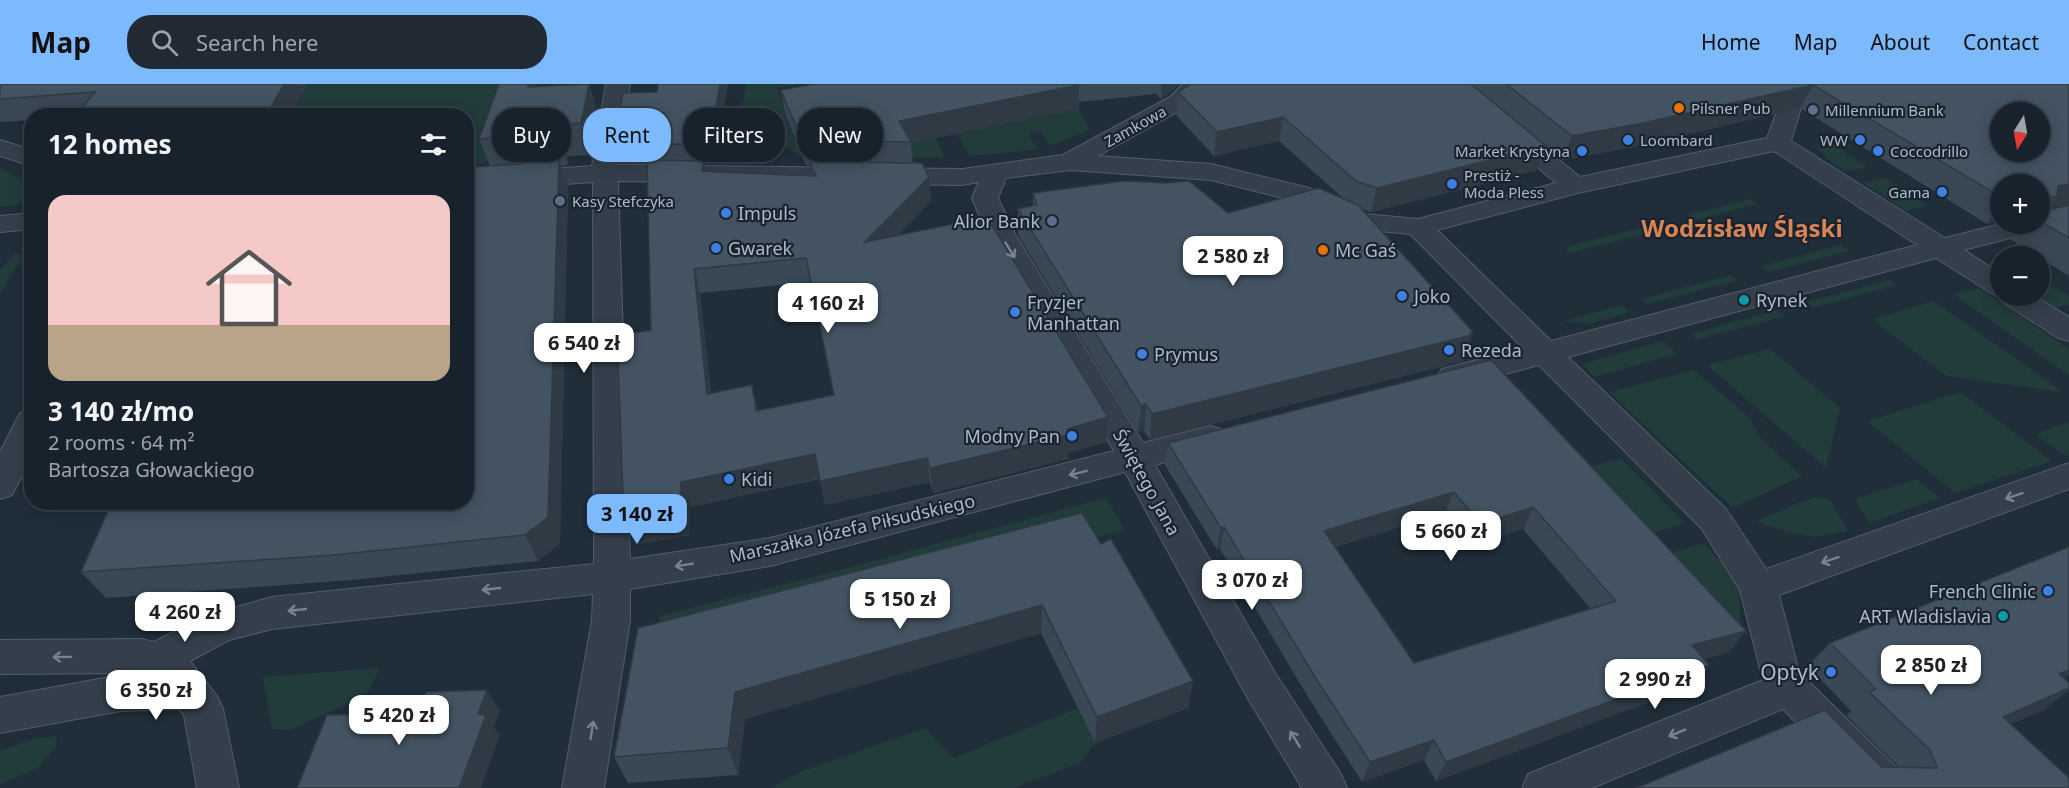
<!DOCTYPE html>
<meta charset="utf-8">
<style>
body{margin:0;font-family:"Noto Sans",sans-serif;background:#212a34;color:#f1f3f6;height:100vh;display:flex;flex-direction:column;font-size:22px;white-space:nowrap}
*{box-sizing:border-box;margin:0}
p{font-size:20px;color:#9fa4a9}
.icon{flex:none;width:33px;height:33px;fill:none;stroke:currentColor;stroke-width:2;stroke-linecap:round;stroke-linejoin:round}
.map{position:relative;flex:1;overflow:hidden}
.drawer{position:absolute;left:24px;top:24px;width:450px;height:402px;display:flex;flex-direction:column;background:#18222c;border-radius:24px;box-shadow:0 3px 15px #0003,0 0 0 2px #363f48}
.drawer>*{flex:none}
.top-card{position:absolute;left:492px;top:24px;width:570px;height:54px;display:flex;gap:12px}
.needle{width:39px;rotate:191deg}
.tools{position:absolute;left:1990px;top:18px;display:grid;gap:12px}
.tools a{display:grid;place-items:center;width:60px;height:60px;border-radius:50%;background:#18222c;box-shadow:0 3px 15px #0003,0 0 0 2px #363f48;font-size:30px}
.price{position:absolute;translate:-50% -51px;padding:0 14px;border-radius:12px;background:#fff;color:#222;font-size:20px;line-height:39px;filter:drop-shadow(0 2px 3px #0008)}
.price::after{content:'';position:absolute;left:50%;top:36px;width:18px;height:14px;margin-left:-9px;background:inherit;clip-path:polygon(0 0,100% 0,50% 100%)}
.price.current{background:#7dbafd;color:#111}
ul{padding:0;list-style:none}
li{display:grid;align-content:center;gap:12px;height:318px;padding:0 24px}
li+li{border-top:2px solid #363f48}
li span{display:grid;place-items:center;height:186px;border-radius:18px;color:#555}
li>.icon{margin-inline-start:auto}
span .icon{width:108px;height:108px;fill:#fffc;stroke-width:1}
li b{font-size:26px}
h2{display:flex;justify-content:space-between;align-items:center;height:72px;padding:0 24px;font-size:26px}
.tag{padding:0 21px;border-radius:24px;background:#18222c;box-shadow:0 3px 15px #0003,0 0 0 2px #363f48;font-size:21px;line-height:54px}
.tag.current{background:#7dbafd;color:#111}
header{display:flex;align-items:center;gap:36px;box-sizing:border-box;height:84px;padding:0 30px;background:#7dbafd;color:#111}
header strong{font-size:28px}
nav{display:flex;gap:33px;margin-inline-start:auto;font-size:21px}
.search{width:420px;height:54px;background:#212a34;display:flex;align-items:center;gap:15px;box-sizing:border-box;padding:0 21px;border-radius:24px;color:#9fa4a9;font-size:22px}
.map>svg:first-child{display:block}
.green{fill:#223b3b}
.lines{fill:none;stroke-linecap:round;stroke-linejoin:round}
.minor-casing{stroke:#515d68;stroke-width:2}
.minor{fill:#343f4b;fill-rule:evenodd}
.wall{fill:#3a4754;fill-rule:evenodd}
.shaded-wall{fill:#2f3a45}
.building{fill:#435362;stroke:#2f3a45;stroke-width:1.5;fill-rule:evenodd}
.oneway{stroke:#77838f}
.food-dot{fill:#e8710a;stroke:#19242f;stroke-width:2}
.service-dot{fill:#5c6f8a;stroke:#19242f;stroke-width:2}
.shop-dot{fill:#3f7fe0;stroke:#19242f;stroke-width:2}
.culture-dot{fill:#0f9aa8;stroke:#19242f;stroke-width:2}
.labels{text-anchor:middle;dominant-baseline:central;stroke-width:4.5;stroke-linejoin:round;paint-order:stroke}
.far-poi-label{font-size:15px;fill:#aebac7;stroke:#19242f;text-anchor:start}
.far-street-label{font-size:15px;fill:#aebac7;stroke:#19242f}
.poi-label{font-size:18px;fill:#aebac7;stroke:#19242f;text-anchor:start}
.street-label{font-size:18px;fill:#aebac7;stroke:#19242f}
.near-poi-label{font-size:21px;fill:#aebac7;stroke:#19242f;text-anchor:end}
.district-label{font-size:24px;font-weight:bold;fill:#d98457;stroke:#19242f}
</style>
<header>
<strong>Map</strong>
<div class="search"><svg class="icon" aria-label="search" viewBox="0 0 24 24"><circle cx="10" cy="10" r="6"/><path d="M15 15l6 6"/></svg>Search here</div>
<nav><a>Home</a><a>Map</a><a>About</a><a>Contact</a></nav>
</header>
<div class="map">
<svg width="2069" height="704" viewBox="0 0 2069 704">
<rect width="100%" height="100%" fill="#202e3a"/>
<!-- green -->
<g class="green">
<path d="M 308,0 L 523,0 L 496,76 L 467,82 L 466,32 L 291,32 Z"/>
<path d="M 747,0 L 800,0 L 777,4 L 804,75 L 781,59 L 750,54 L 741,26 Z"/>
<path d="M 1079,25 L 1090,46 L 1049,62 L 1041,47 L 1029,50 L 1037,66 L 969,72 L 957,50 Z"/>
<path d="M 935,54 L 945,73 L 808,76 Z"/>
<path d="M 1834,61 L 1867,83 L 1845,87 L 1825,73 L 1819,65 Z"/>
<path d="M 0,83 L 21,96 L 30,106 L 18,121 L 0,123 Z"/>
<path d="M 1886,94 L 1928,122 L 1906,127 L 1864,99 Z"/>
<path d="M 1750,115 L 1758,120 L 1696,136 L 1688,130 Z"/>
<path d="M 1663,138 L 1670,144 L 1571,169 L 1564,163 Z"/>
<path d="M 1841,161 L 1849,167 L 1769,188 L 1761,182 Z"/>
<path d="M 15,169 L 25,171 L 0,208 L 0,186 Z"/>
<path d="M 1731,191 L 1738,196 L 1648,220 L 1641,215 Z"/>
<path d="M 2040,193 L 2069,212 L 2069,220 L 2056,224 L 2037,212 L 2040,212 Z"/>
<path d="M 1889,196 L 1896,201 L 1813,224 L 1806,218 Z"/>
<path d="M 1979,204 L 2069,265 L 2069,291 L 1953,210 Z"/>
<path d="M 1934,217 L 2063,308 L 1946,292 L 1872,235 Z"/>
<path d="M 1622,221 L 1630,228 L 1589,240 L 1564,237 Z"/>
<path d="M 1777,226 L 1785,232 L 1697,256 L 1690,250 Z"/>
<path d="M 1663,257 L 1677,270 L 1594,293 L 1585,283 L 1585,279 Z"/>
<path d="M 1770,265 L 1840,324 L 1826,384 L 1707,281 Z"/>
<path d="M 1694,286 L 1750,334 L 1762,356 L 1802,392 L 1733,424 L 1609,308 Z"/>
<path d="M 1960,308 L 2052,377 L 1955,409 L 1867,337 Z"/>
<path d="M 2069,338 L 2069,371 L 2065,372 L 2035,350 Z"/>
<path d="M 1620,374 L 1684,439 L 1655,449 L 1591,383 Z"/>
<path d="M 1917,395 L 1940,414 L 1869,439 L 1855,415 Z"/>
<path d="M 1816,412 L 1830,416 L 1848,447 L 1815,453 L 1783,447 L 1756,437 Z"/>
<path d="M 1106,414 L 1125,446 L 650,569 L 660,532 L 847,484 Z"/>
<path d="M 1704,459 L 1739,499 L 1740,543 L 1673,469 Z"/>
<path d="M 380,584 L 366,611 L 291,646 L 272,645 L 263,593 Z"/>
<path d="M 1077,624 L 1095,659 L 1080,679 L 1013,704 L 770,704 L 805,686 L 925,644 L 954,674 Z"/>
<path d="M 56,652 L 57,661 L 38,684 L 0,700 L 0,667 L 36,654 Z"/>
</g>
<g class="lines">
<!-- minor casing -->
<g class="minor-casing">
<g id="minor">
<path d="M 606,0 L 630,0 L 618,81 L 962,85 L 1063,71 L 1170,13 L 1183,0 L 1208,0 L 1186,23 L 1098,72 L 1211,80 L 1309,104 L 1364,130 L 1418,135 L 1556,99 L 1440,0 L 1466,0 L 1580,93 L 1767,54 L 1784,9 L 1792,7 L 1800,9 L 1804,14 L 1791,57 L 1945,154 L 2001,140 L 2040,140 L 2041,134 L 2045,140 L 2041,146 L 1964,166 L 2001,190 L 2001,212 L 2034,212 L 2069,233 L 2069,257 L 2058,254 L 2004,219 L 2000,212 L 1991,209 L 1936,174 L 1568,273 L 1726,425 L 1766,485 L 2069,379 L 2069,405 L 1779,511 L 1798,584 L 1803,592 L 1903,690 L 1909,704 L 1859,704 L 1783,625 L 1592,704 L 1522,704 L 1528,690 L 1763,596 L 1740,506 L 1702,445 L 1539,281 L 1453,304 L 1442,301 L 1437,293 L 1442,285 L 1523,264 L 1410,150 L 1348,144 L 1291,116 L 1211,96 L 1070,86 L 1006,94 L 998,114 L 1016,152 L 1143,359 L 1211,342 L 1223,346 L 1228,354 L 1223,362 L 1155,381 L 1275,589 L 1341,690 L 1347,704 L 1302,704 L 1247,613 L 1125,388 L 770,482 L 630,505 L 630,536 L 604,704 L 562,704 L 592,536 L 593,510 L 272,545 L 229,556 L 190,577 L 217,612 L 223,625 L 239,704 L 197,704 L 184,631 L 179,625 L 121,627 L 0,649 L 0,613 L 121,591 L 149,591 L 141,589 L 0,590 L 0,556 L 141,555 L 154,558 L 205,532 L 272,513 L 594,480 L 593,98 L 466,107 L 466,91 L 592,82 ZM 1774,67 L 1917,161 L 1551,257 L 1437,146 L 1578,109 ZM 618,97 L 962,101 L 979,98 L 972,114 L 988,152 L 1114,367 L 770,454 L 630,475 Z"/>
<path d="M 0,56 L 32,66 L 32,82 L 0,72 Z"/>
<path d="M 32,129 L 32,145 L 0,148 L 0,132 Z"/>
<path d="M 32,326 L 32,372 L 12,411 L 0,415 L 0,368 L 20,329 Z"/>
</g>
</g>
<!-- minor -->
<use href="#minor" class="minor"/>
</g>
<!-- wall -->
<g class="wall">
<path d="M 0,0 L 307,0 L 307,1 L 290,32 L 32,32 L 32,36 L 0,38 Z"/>
<path d="M 499,0 L 535,0 L 535,3 L 589,0 L 598,31 L 592,71 L 568,72 L 568,81 L 561,82 L 568,102 L 560,459 L 538,477 L 352,496 L 106,514 L 81,488 L 472,90 L 490,82 L 479,55 Z"/>
<path d="M 658,0 L 728,0 L 713,80 L 704,80 L 706,88 L 813,92 L 811,81 L 806,81 L 785,29 L 781,6 L 814,0 L 1180,0 L 1161,15 L 1156,10 L 1079,18 L 1079,25 L 911,59 L 913,79 L 929,93 L 931,117 L 898,151 L 1108,333 L 1106,358 L 1068,369 L 1068,375 L 933,409 L 930,398 L 825,421 L 820,395 L 690,423 L 689,451 L 634,461 L 624,437 L 651,246 L 652,76 L 649,68 L 622,70 L 616,50 L 657,8 ZM 811,198 L 834,311 L 758,327 L 711,309 L 700,209 Z"/>
<path d="M 1191,0 L 2069,0 L 2069,121 L 2047,125 L 2046,127 L 2069,121 L 2069,192 L 2040,174 L 2040,172 L 2038,172 L 2011,156 L 2023,140 L 2040,140 L 2040,100 L 2001,100 L 2001,137 L 1987,140 L 1800,24 L 1633,63 L 1563,76 L 1546,62 L 1537,86 L 1371,128 L 1362,125 L 1473,248 L 1463,277 L 1150,356 L 1144,347 L 1138,348 L 1018,151 L 1018,125 L 1033,122 L 1033,109 L 1228,129 L 1344,115 L 1279,57 L 1214,72 L 1176,31 L 1178,8 Z"/>
<path d="M 1491,276 L 1746,547 L 1729,568 L 1704,575 L 1693,602 L 1436,697 L 1424,676 L 1362,698 L 1308,613 L 1220,465 L 1217,466 L 1165,381 L 1168,359 ZM 1445,429 L 1471,461 L 1523,445 L 1591,525 L 1414,579 L 1335,463 Z"/>
<path d="M 1101,460 L 1193,597 L 1188,624 L 1095,659 L 1041,549 L 745,635 L 738,691 L 628,699 L 614,673 Z"/>
<path d="M 2069,463 L 2069,590 L 2064,594 L 2044,626 L 2011,640 L 2069,694 L 1882,683 L 1899,683 L 1846,631 L 1851,627 L 1808,582 L 1830,559 Z"/>
</g>
<!-- shaded-wall -->
<g class="shaded-wall">
<path d="M 284,0 L 307,1 L 290,32 L 266,32 Z"/>
<path d="M 528,0 L 535,0 L 539,34 L 528,3 Z"/>
<path d="M 589,0 L 598,31 L 592,71 L 581,39 Z"/>
<path d="M 720,0 L 728,0 L 713,80 L 709,60 Z"/>
<path d="M 1162,0 L 1180,0 L 1161,15 Z"/>
<path d="M 1079,1 L 1079,25 L 911,59 L 899,37 Z"/>
<path d="M 1813,1 L 1800,24 L 1633,63 L 1563,76 L 1572,52 Z"/>
<path d="M 1283,33 L 1279,57 L 1214,72 L 1217,48 Z"/>
<path d="M 557,41 L 568,72 L 568,81 L 557,49 Z"/>
<path d="M 1546,62 L 1537,86 L 1371,128 L 1377,104 Z"/>
<path d="M 559,77 L 568,102 L 560,459 L 538,477 L 525,451 Z"/>
<path d="M 704,77 L 709,100 L 702,87 Z"/>
<path d="M 929,93 L 931,117 L 868,182 L 865,158 Z"/>
<path d="M 2069,100 L 2069,121 L 2047,125 L 2057,113 L 2058,102 Z"/>
<path d="M 2001,121 L 2001,137 L 1987,140 Z"/>
<path d="M 694,185 L 700,209 L 714,335 L 707,310 Z"/>
<path d="M 1473,248 L 1463,277 L 1150,356 L 1152,330 Z"/>
<path d="M 752,301 L 758,325 L 762,352 L 756,327 Z"/>
<path d="M 1146,320 L 1144,347 L 1138,348 L 1141,322 Z"/>
<path d="M 1108,333 L 1106,358 L 1068,369 L 1068,375 L 933,409 L 930,384 Z"/>
<path d="M 815,370 L 820,394 L 690,423 L 689,451 L 634,461 L 624,437 L 681,398 Z"/>
<path d="M 927,374 L 930,398 L 825,421 L 820,397 Z"/>
<path d="M 1454,408 L 1445,429 L 1318,468 L 1324,447 Z"/>
<path d="M 1533,423 L 1523,445 L 1471,461 L 1481,440 Z"/>
<path d="M 1224,443 L 1220,465 L 1217,466 L 1221,444 Z"/>
<path d="M 1042,521 L 1041,549 L 745,635 L 738,691 L 728,664 L 735,608 Z"/>
<path d="M 1746,547 L 1729,568 L 1677,582 L 1692,561 Z"/>
<path d="M 2069,576 L 2069,590 L 2051,605 L 2031,613 Z"/>
<path d="M 1709,581 L 1693,602 L 1436,697 L 1446,678 Z"/>
<path d="M 1193,597 L 1188,624 L 1095,659 L 1097,633 Z"/>
<path d="M 2069,604 L 2069,606 L 2044,626 L 1975,656 L 2003,633 Z"/>
<path d="M 487,606 L 500,627 L 494,643 L 500,651 L 481,704 L 459,704 L 478,630 Z"/>
<path d="M 1434,656 L 1424,676 L 1362,698 L 1370,678 Z"/>
</g>
<!-- building -->
<g class="building">
<path d="M 0,0 L 284,0 L 266,32 L 75,32 L 95,8 L 0,15 Z"/>
<path d="M 499,0 L 528,0 L 528,3 L 589,0 L 581,39 L 557,41 L 557,49 L 479,55 Z"/>
<path d="M 658,0 L 720,0 L 709,60 L 647,60 L 647,48 L 616,50 L 623,9 L 657,8 Z"/>
<path d="M 814,0 L 1078,0 L 1079,1 L 899,37 L 911,58 L 802,57 L 781,6 Z"/>
<path d="M 1191,0 L 1471,0 L 1546,62 L 1377,104 L 1356,97 L 1283,33 L 1217,48 L 1178,8 Z"/>
<path d="M 1506,0 L 2069,0 L 2069,100 L 2058,102 L 2057,113 L 2040,113 L 2040,100 L 2001,100 L 2001,113 L 1813,1 L 1643,39 L 1572,52 ZM 2001,28 L 2040,28 L 2040,68 L 2001,68 Z"/>
<path d="M 647,76 L 704,77 L 702,87 L 816,92 L 810,78 L 922,79 L 929,93 L 865,158 L 987,133 L 1108,333 L 1067,345 L 1068,351 L 930,384 L 927,374 L 820,397 L 815,370 L 681,398 L 681,426 L 624,437 L 617,252 L 651,246 ZM 806,174 L 834,311 L 756,327 L 752,301 L 707,310 L 694,185 Z"/>
<path d="M 559,77 L 548,433 L 525,451 L 334,471 L 81,488 L 112,418 L 466,418 L 466,91 L 472,90 L 475,83 Z"/>
<path d="M 1123,97 L 1167,99 L 1189,97 L 1228,129 L 1319,104 L 1358,121 L 1473,248 L 1470,249 L 1472,251 L 1152,330 L 1146,320 L 1141,322 L 1018,125 L 1037,121 L 1033,109 Z"/>
<path d="M 2069,121 L 2069,154 L 2040,137 L 2040,128 Z"/>
<path d="M 1491,276 L 1746,547 L 1692,561 L 1709,581 L 1446,678 L 1434,656 L 1370,678 L 1315,593 L 1224,443 L 1221,444 L 1168,359 ZM 1454,408 L 1481,440 L 1533,423 L 1616,517 L 1414,579 L 1324,447 Z"/>
<path d="M 1082,429 L 1101,460 L 1111,455 L 1193,597 L 1097,633 L 1042,521 L 735,608 L 728,664 L 614,673 L 638,544 Z"/>
<path d="M 2069,463 L 2069,586 L 2059,590 L 2069,599 L 2069,604 L 2003,633 L 2069,694 L 2069,704 L 1636,704 L 1825,626 L 1882,683 L 1937,684 L 1930,666 L 1869,608 L 1876,605 L 1830,559 Z"/>
<path d="M 487,606 L 478,630 L 486,631 L 459,704 L 297,704 L 327,631 L 416,630 L 426,608 Z"/>
</g>
<!-- one-way arrows -->
<defs><path id="oneway-shaft" d="M-6 0H5M1.5-3L5.5 0L1.5 3" fill="none" stroke-width="1.6" stroke-linecap="round" stroke-linejoin="round" transform="scale(1.5)"/></defs>
<g class="oneway">
<use href="#oneway-shaft" transform="translate(1010 166) rotate(59)"/>
<use href="#oneway-shaft" transform="translate(1078 389) rotate(166)"/>
<use href="#oneway-shaft" transform="translate(2014 412) rotate(161)"/>
<use href="#oneway-shaft" transform="translate(1830 476) rotate(161)"/>
<use href="#oneway-shaft" transform="translate(684 481) rotate(171)"/>
<use href="#oneway-shaft" transform="translate(491 505) rotate(174)"/>
<use href="#oneway-shaft" transform="translate(297 526) rotate(174)"/>
<use href="#oneway-shaft" transform="translate(62 573) rotate(179)"/>
<use href="#oneway-shaft" transform="translate(592 646) rotate(-81)"/>
<use href="#oneway-shaft" transform="translate(1677 649) rotate(158)"/>
<use href="#oneway-shaft" transform="translate(1295 655) rotate(-122)"/>
</g>
<!-- markers -->
<g class="food-dot">
<circle cx="1679" cy="24" r="6"/>
<circle cx="1323" cy="166" r="6"/>
</g>
<g class="service-dot">
<circle cx="1813" cy="26" r="6"/>
<circle cx="560" cy="117" r="6"/>
<circle cx="1052" cy="137" r="6"/>
</g>
<g class="shop-dot">
<circle cx="1628" cy="56" r="6"/>
<circle cx="1860" cy="56" r="6"/>
<circle cx="1582" cy="67" r="6"/>
<circle cx="1878" cy="67" r="6"/>
<circle cx="1452" cy="100" r="6"/>
<circle cx="1942" cy="108" r="6"/>
<circle cx="726" cy="129" r="6"/>
<circle cx="716" cy="164" r="6"/>
<circle cx="1402" cy="212" r="6"/>
<circle cx="1015" cy="228" r="6"/>
<circle cx="1449" cy="266" r="6"/>
<circle cx="1142" cy="270" r="6"/>
<circle cx="1072" cy="352" r="6"/>
<circle cx="729" cy="395" r="6"/>
<circle cx="2048" cy="507" r="6"/>
<circle cx="1831" cy="588" r="6"/>
</g>
<g class="culture-dot">
<circle cx="1744" cy="216" r="6"/>
<circle cx="2003" cy="532" r="6"/>
</g>
<g class="labels">
<!-- far-poi labels -->
<g class="far-poi-label">
<text x="1691" y="24">Pilsner Pub</text>
<text x="1825" y="26">Millennium Bank</text>
<text x="1640" y="56">Loombard</text>
<text x="1848" y="56" text-anchor="end">WW</text>
<text x="1570" y="67" text-anchor="end">Market Krystyna</text>
<text x="1890" y="67">Coccodrillo</text>
<text x="1464" y="91">Prestiż -<tspan x="1464" dy="17">Moda Pless</tspan></text>
<text x="1930" y="108" text-anchor="end">Gama</text>
<text x="572" y="117">Kasy Stefczyka</text>
</g>
<!-- far-street labels -->
<g class="far-street-label">
<text transform="translate(1135 42) rotate(-29)">Zamkowa</text>
</g>
<!-- poi labels -->
<g class="poi-label">
<text x="738" y="129">Impuls</text>
<text x="1040" y="137" text-anchor="end">Alior Bank</text>
<text x="728" y="164">Gwarek</text>
<text x="1335" y="166">Mc Gaś</text>
<text x="1414" y="212">Joko</text>
<text x="1756" y="216">Rynek</text>
<text x="1027" y="218">Fryzjer<tspan x="1027" dy="21">Manhattan</tspan></text>
<text x="1461" y="266">Rezeda</text>
<text x="1154" y="270">Prymus</text>
<text x="1060" y="352" text-anchor="end">Modny Pan</text>
<text x="741" y="395">Kidi</text>
<text x="2036" y="507" text-anchor="end">French Clinic</text>
<text x="1991" y="532" text-anchor="end">ART Wladislavia</text>
</g>
<!-- street labels -->
<g class="street-label">
<text transform="translate(1147 398) rotate(61)">Świętego Jana</text>
<text transform="translate(852 444) rotate(-13)">Marszałka Józefa Piłsudskiego</text>
</g>
<!-- near-poi labels -->
<g class="near-poi-label">
<text x="1819" y="588">Optyk</text>
</g>
<!-- district labels -->
<g class="district-label">
<text x="1742" y="143">Wodzisław Śląski</text>
</g>
</g>
</svg>
<div class="tools">
<a><svg class="needle" viewBox="-14 -14 28 28"><path d="M0-13l5 13h-10z" fill="#e53935"/><path d="M0 13l5-13h-10z" fill="#9fa4a9"/></svg></a>
<a>+</a>
<a>−</a>
</div>
<b class="price" style="left:1233px;top:203px">2 580 zł</b>
<b class="price" style="left:828px;top:250px">4 160 zł</b>
<b class="price" style="left:584px;top:290px">6 540 zł</b>
<b class="price current" style="left:637px;top:461px">3 140 zł</b>
<b class="price" style="left:1451px;top:478px">5 660 zł</b>
<b class="price" style="left:1252px;top:527px">3 070 zł</b>
<b class="price" style="left:900px;top:546px">5 150 zł</b>
<b class="price" style="left:185px;top:559px">4 260 zł</b>
<b class="price" style="left:1931px;top:612px">2 850 zł</b>
<b class="price" style="left:1655px;top:626px">2 990 zł</b>
<b class="price" style="left:156px;top:637px">6 350 zł</b>
<b class="price" style="left:399px;top:662px">5 420 zł</b>
<div class="top-card">
<a class="tag">Buy</a>
<a class="tag current">Rent</a>
<a class="tag">Filters</a>
<a class="tag">New</a>
</div>
<section class="drawer">
<h2>12 homes<svg class="icon" aria-label="filters" viewBox="0 0 24 24"><path d="M4 7h16M4 17h16"/><circle cx="9" cy="7" r="2"/><circle cx="15" cy="17" r="2"/></svg></h2>
<ul>
<li><span style="background:linear-gradient(#f6c9c9 70%,#b9a48a 0)"><svg class="icon" aria-label="home" viewBox="0 0 24 24"><path d="M3 11l9-7 9 7M6 9v11h12V9"/></svg></span><div><b>3 140 zł/mo</b><p>2 rooms · 64 m²</p><p>Bartosza Głowackiego</p></div></li>
</ul>
</section>
</div>
